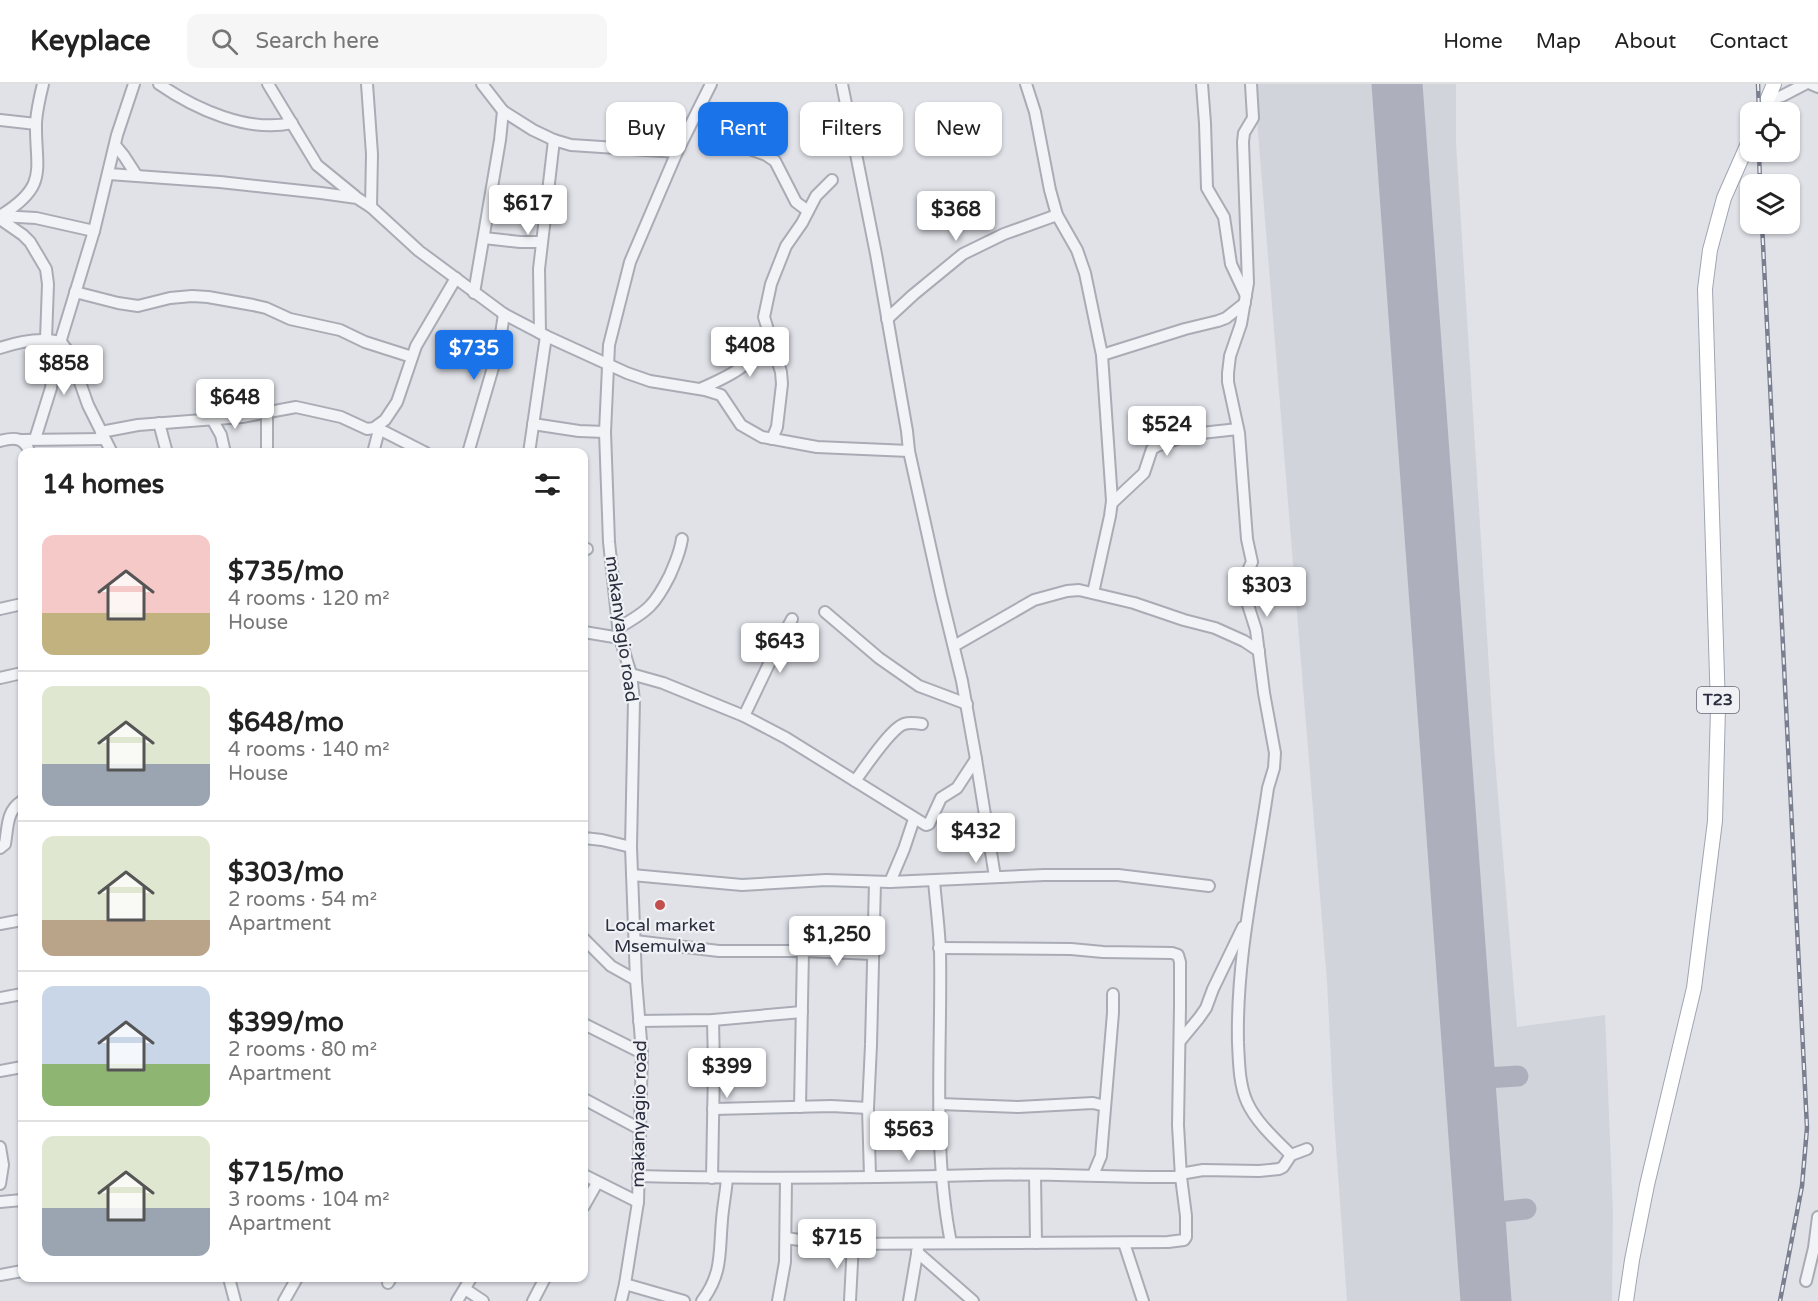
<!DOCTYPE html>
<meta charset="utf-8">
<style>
body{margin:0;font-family:"Varela Round",sans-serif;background:#f6f6f6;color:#222;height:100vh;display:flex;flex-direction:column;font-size:22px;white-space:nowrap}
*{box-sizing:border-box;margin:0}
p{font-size:20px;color:#767676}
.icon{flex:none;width:33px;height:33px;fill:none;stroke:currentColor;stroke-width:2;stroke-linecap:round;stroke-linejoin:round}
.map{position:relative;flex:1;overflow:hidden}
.details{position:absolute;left:18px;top:364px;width:570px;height:834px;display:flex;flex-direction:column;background:#fff;border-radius:12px;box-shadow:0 2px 4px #0004}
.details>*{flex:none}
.top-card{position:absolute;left:606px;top:18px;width:570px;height:54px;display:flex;gap:12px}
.controls{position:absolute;left:1740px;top:18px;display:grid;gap:12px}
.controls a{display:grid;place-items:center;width:60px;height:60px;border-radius:12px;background:#fff;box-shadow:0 2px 4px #0004;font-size:30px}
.price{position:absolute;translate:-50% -51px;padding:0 14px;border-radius:6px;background:#fff;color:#222;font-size:20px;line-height:39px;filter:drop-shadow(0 2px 3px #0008)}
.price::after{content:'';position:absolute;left:50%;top:36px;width:18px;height:14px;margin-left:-9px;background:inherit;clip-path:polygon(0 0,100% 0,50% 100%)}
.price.selected{background:#1a73e8;color:#fff}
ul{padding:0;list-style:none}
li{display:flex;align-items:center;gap:18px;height:150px;padding:0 24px}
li+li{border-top:2px solid #e0e0e0}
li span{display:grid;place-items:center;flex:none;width:168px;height:120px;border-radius:12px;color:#555}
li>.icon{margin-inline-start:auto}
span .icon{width:72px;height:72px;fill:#fffc;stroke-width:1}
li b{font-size:26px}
h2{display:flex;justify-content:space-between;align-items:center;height:72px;padding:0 24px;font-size:26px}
.tag{padding:0 21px;border-radius:12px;background:#fff;box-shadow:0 2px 4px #0004;font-size:21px;line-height:54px}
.tag.selected{background:#1a73e8;color:#fff}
header{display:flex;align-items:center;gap:36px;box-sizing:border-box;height:84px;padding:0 30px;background:#fff;border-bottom:2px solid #e0e0e0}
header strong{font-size:28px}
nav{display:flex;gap:33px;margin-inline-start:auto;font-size:21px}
.search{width:420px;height:54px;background:#f6f6f6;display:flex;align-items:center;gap:15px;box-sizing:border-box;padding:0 21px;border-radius:12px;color:#767676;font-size:22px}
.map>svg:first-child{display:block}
.built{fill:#d2d4dc}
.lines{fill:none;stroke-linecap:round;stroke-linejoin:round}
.taxiway{stroke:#adb0bc;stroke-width:21}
.runway{stroke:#adb0bc;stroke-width:51}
.minor-casing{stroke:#a9acb5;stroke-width:14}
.major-casing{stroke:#a0a5b2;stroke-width:16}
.minor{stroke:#f2f3f6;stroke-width:10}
.major{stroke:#fff;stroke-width:14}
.rail-casing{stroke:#7a7f90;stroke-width:4.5}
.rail{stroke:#eff1f5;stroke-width:2;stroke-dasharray:7;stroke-linecap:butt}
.poi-dot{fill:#c34e4e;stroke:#eff1f5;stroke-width:2}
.labels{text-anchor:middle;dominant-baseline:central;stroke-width:4.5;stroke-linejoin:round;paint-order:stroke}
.shield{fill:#eff1f5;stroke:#656875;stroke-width:1.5}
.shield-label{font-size:16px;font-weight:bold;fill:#2a2e3e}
.street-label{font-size:18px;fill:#2a2e3e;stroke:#eff1f5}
.poi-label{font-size:18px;fill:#2a2e3e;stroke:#eff1f5}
</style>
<header>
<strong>Keyplace</strong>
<div class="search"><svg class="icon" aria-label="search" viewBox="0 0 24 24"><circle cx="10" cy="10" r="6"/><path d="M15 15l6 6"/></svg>Search here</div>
<nav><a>Home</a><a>Map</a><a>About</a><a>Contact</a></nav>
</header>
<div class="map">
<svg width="1818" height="1217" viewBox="0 0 1818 1217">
<rect width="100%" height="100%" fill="#e0e2e8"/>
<!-- built -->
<path class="built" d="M 1254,0 L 1456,0 L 1456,59 L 1494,663 L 1517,943 L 1605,931 L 1613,1129 L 1612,1217 L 1347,1217 L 1334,1034 L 1327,898 Z"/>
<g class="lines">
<!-- taxiway -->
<g class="taxiway">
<path d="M 1470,995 L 1518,992"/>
<path d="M 1480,1130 L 1526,1125"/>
</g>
<!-- runway -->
<path class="runway" d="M 1397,0 L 1486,1217"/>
<!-- minor casing -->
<g class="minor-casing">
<g id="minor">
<path d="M 159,0 C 195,25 248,49 292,39"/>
<path d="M 268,0 L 317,81 L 355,112"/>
<path d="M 367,0 L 372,70 L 371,123"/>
<path d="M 482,0 L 503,27 L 533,46 L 554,56 L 571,61 L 677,68"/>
<path d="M 842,0 L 876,170 L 907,347 L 909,367 L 941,511 L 962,597 L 976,675 L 995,793"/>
<path d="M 1026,0 L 1035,28 L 1050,106 L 1057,131 L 1077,166 L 1085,189 L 1102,271 L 1112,417 L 1110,432 L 1093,509"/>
<path d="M 1202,0 L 1205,39 L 1207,104 L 1224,133 L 1231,180 L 1246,212"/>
<path d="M 1251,0 L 1253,34 L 1244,49 L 1243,58 L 1248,199 L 1241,240 L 1230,272 L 1228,289 L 1228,298 L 1239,349 L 1247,455 L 1252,478 L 1244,495 L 1243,505 L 1256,546 L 1264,609 L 1275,669 L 1274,684 L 1268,704 C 1256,788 1236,873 1238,959 C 1239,978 1239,1000 1247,1018 C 1256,1038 1275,1055 1291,1071"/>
<path d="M 1811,0 L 1818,3"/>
<path d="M 1767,17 L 1782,12 L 1805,0"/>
<path d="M 702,19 L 720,39 L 730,53 L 741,62 L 766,71 L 775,77 L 796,118 L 808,127"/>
<path d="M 0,36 L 36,40"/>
<path d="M 115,61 L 124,72 L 137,92"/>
<path d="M 109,90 L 220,98 L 321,109 L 357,114 L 371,123 L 419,167 L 504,230 L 546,252 L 627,289 L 650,297 L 705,306 L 721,311 L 741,341 L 762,353 L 817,363 L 909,367"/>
<path d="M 0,132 C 50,101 35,86 36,38 C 37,25 40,12 43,0"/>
<path d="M 0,132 L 36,134 L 94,147"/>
<path d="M 0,135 L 23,151 L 30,158 L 46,185 L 48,200 L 46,255"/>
<path d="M 484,154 L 520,158 L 542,158"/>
<path d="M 75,208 L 118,219 L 138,222 L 170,214 L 192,212 L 208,213 L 253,221 L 266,224 L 290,235 L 340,246 L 365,258 L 412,273"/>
<path d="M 474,209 L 500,56 L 503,27"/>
<path d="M 887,235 L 913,211 L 963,170 L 1004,150 L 1057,131"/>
<path d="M 540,249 L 539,185 L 554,56"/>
<path d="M 0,264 C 20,257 40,253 61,258 L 70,270 L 88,321 L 112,369"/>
<path d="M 1102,271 L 1185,245 L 1218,237 L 1226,234 L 1245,219"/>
<path d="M 700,305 C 730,292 754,281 768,250"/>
<path d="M 212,335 L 221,351 L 225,369"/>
<path d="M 159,339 L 167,369"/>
<path d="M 533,340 L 579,347 L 605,348"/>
<path d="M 379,345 L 426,369"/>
<path d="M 101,348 L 138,341 L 242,333 L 296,323 L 341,333 L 367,345 L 374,344 L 385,336 L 397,318 L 416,262 L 456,194"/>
<path d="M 35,355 L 51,304 L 55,275 L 94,147 L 117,51 L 134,0"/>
<path d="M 772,355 L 777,343 L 782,300 L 781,288 L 764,233 L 771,200 L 786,162 L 802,139 L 816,112 L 832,96"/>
<path d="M 22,356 L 104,355"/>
<path d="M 0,357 C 15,353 24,353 30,369"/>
<path d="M 267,369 L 267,328"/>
<path d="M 373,369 L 380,342"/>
<path d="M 468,369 L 499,263 L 504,230"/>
<path d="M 529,369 L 546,252"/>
<path d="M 1112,419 L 1144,389 L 1152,365 L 1157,362 L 1192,350 L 1238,345"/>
<path d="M 584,465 L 587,465"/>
<path d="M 0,525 L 22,520"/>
<path d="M 825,528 L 879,574 L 919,602 L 967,620"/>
<path d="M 618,544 C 648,527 655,521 670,491 C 675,479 680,469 682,455"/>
<path d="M 584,548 L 620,554"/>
<path d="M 954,562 L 1034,516 L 1067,507 L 1079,506 L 1134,519 L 1184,536 L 1215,544 L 1244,557 L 1259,567"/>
<path d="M 631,590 L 663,599 L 744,632 L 786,654 L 926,741 L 929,740 L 941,714 L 957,704 L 976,675"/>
<path d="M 0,594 L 22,589"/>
<path d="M 744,632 L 778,561 L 792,535"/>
<path d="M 855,697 C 864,685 891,644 904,640 C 910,638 916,639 922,640"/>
<path d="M 584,754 L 602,756 L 631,763"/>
<path d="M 0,764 L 5,760 C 8,744 6,727 22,717"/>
<path d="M 632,791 L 742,801 L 826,796 L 890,798 L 1044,791 L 1118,791 L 1209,802"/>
<path d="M 934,797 C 936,820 939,843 940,866 C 942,963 932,1063 951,1159"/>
<path d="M 890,798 L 904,765 L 914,735"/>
<path d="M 0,840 L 22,836"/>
<path d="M 584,855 L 611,882 L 636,896"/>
<path d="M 635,857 L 719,867 L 803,867 L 873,870"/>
<path d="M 0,914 L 22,910"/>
<path d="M 639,937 L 713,936 L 802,928"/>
<path d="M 584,940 L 642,969"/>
<path d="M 1180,957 L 1199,934 L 1206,924 L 1213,905 L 1243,843"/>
<path d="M 0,987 L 22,983"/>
<path d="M 584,1015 L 640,1045"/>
<path d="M 940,1020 L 1018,1023 L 1093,1019 L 1105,1022"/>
<path d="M 800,1023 L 803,867"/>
<path d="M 713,1025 L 831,1022 L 868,1024"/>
<path d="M 0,1063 L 3,1081 L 0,1100"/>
<path d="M 1180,1090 L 1203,1086 L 1259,1087 L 1279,1085 L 1283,1083 L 1291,1071 L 1307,1065"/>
<path d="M 584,1091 L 638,1118"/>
<path d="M 1035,1091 L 1036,1159"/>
<path d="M 1093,1091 L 1101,1072 L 1113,929 L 1113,910"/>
<path d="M 638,1092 C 752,1095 866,1094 980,1091 C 1047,1089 1114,1094 1181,1093"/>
<path d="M 870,1092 L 868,1024 L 871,961 L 875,798"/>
<path d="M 712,1094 L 714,983 L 713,936"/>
<path d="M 0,1118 L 22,1116"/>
<path d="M 584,1122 L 597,1099"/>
<path d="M 786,1154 L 826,1160 L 1168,1158 L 1184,1156 L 1186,1153 L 1186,1132 L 1181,1093 L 1178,1041 L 1180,923 L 1180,878 L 1178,871 L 1172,869 L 1103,868 L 1071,865 L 939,864"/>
<path d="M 1124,1159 L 1143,1217"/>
<path d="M 917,1168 L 973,1217"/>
<path d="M 0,1191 L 22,1187"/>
<path d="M 229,1194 L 235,1217"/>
<path d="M 1806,1197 L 1814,1164 L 1818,1133"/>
<path d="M 388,1199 L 391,1194"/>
<path d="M 625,1200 L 684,1217"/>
<path d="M 465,1205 L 483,1217"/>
<path d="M 284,1217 L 297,1194"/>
<path d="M 457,1217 L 471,1194"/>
<path d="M 533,1217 L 545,1194"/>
<path d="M 621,1217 L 625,1200 L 638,1118 L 642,969 L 636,896 L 631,763 L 634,616 L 631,590 L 619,551 L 609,458 L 605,348 L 609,261 L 630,178 L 677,68 L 711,0"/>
<path d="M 702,1217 C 723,1189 719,1168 722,1136 C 723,1122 726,1108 727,1094"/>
<path d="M 778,1217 L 785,1178 L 786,1094"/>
<path d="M 850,1217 L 853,1159"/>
<path d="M 909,1217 L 918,1164"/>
</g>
</g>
<!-- major casing -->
<g class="major-casing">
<g id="major">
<path d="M 1762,28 L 1774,0"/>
<path d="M 1626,1217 L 1632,1176 L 1647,1101 L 1694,904 L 1715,737 L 1718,624 L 1705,205 L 1710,166 L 1724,114 L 1750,55"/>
</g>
</g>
<!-- minor -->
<use href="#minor" class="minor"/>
<!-- major -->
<use href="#major" class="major"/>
<!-- rail casing -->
<g class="rail-casing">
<g id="rail">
<path d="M 1758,0 L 1759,28"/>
<path d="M 1759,68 L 1760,100"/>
<path d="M 1762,140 L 1807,1044 L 1802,1102 L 1780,1217"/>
</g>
</g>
<!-- rail -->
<use href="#rail" class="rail"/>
</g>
<!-- markers -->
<circle class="poi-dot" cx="660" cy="821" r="6"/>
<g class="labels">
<!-- shield labels -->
<rect class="shield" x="1697" y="603" width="42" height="26" rx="4.5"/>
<g class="shield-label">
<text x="1718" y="616">T23</text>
</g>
<!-- street labels -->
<g class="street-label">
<text transform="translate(622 545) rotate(82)">makanyagio road</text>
<text transform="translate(639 1030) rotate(-89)">makanyagio road</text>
</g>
<!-- poi labels -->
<g class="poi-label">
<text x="660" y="841">Local market<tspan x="660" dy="21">Msemulwa</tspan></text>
</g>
</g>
</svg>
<div class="controls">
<a><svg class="icon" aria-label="locate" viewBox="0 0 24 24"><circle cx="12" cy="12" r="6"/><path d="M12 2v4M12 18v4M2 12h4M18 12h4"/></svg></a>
<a><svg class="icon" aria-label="layers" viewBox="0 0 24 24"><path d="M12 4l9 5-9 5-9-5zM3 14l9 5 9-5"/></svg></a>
</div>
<b class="price" style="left:528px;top:152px">$617</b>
<b class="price" style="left:956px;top:158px">$368</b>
<b class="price" style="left:750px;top:294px">$408</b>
<b class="price selected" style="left:474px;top:297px">$735</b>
<b class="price" style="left:64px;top:312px">$858</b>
<b class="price" style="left:235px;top:346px">$648</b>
<b class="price" style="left:1167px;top:373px">$524</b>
<b class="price" style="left:1267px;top:534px">$303</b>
<b class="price" style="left:780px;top:590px">$643</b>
<b class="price" style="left:976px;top:780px">$432</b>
<b class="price" style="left:837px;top:883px">$1,250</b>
<b class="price" style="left:727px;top:1015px">$399</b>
<b class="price" style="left:909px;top:1078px">$563</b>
<b class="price" style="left:837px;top:1186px">$715</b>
<div class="top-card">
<a class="tag">Buy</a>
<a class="tag selected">Rent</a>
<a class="tag">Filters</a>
<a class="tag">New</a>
</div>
<section class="details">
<h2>14 homes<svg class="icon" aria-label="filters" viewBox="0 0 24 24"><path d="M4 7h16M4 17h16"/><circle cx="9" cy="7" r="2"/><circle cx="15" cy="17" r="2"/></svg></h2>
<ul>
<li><span style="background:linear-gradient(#f6c9c9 65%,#c2b280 0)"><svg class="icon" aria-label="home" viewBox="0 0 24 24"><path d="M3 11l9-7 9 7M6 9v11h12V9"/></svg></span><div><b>$735/mo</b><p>4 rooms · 120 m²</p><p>House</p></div></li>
<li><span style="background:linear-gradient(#dfe7d0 65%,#9aa5b1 0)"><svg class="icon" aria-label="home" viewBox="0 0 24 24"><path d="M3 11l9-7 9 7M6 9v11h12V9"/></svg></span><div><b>$648/mo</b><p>4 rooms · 140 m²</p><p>House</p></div></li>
<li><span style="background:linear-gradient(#dfe7d0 70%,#b9a48a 0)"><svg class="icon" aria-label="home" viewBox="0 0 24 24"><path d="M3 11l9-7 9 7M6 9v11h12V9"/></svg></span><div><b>$303/mo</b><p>2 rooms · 54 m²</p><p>Apartment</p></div></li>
<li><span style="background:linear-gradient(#c9d6e8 65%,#8fb573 0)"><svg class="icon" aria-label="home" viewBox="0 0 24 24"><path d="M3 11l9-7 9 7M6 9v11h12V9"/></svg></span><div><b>$399/mo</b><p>2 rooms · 80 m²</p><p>Apartment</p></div></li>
<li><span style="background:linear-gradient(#dfe7d0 60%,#9aa5b1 0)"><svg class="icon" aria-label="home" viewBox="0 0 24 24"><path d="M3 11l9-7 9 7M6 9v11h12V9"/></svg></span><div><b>$715/mo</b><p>3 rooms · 104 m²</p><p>Apartment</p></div></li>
</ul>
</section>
</div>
